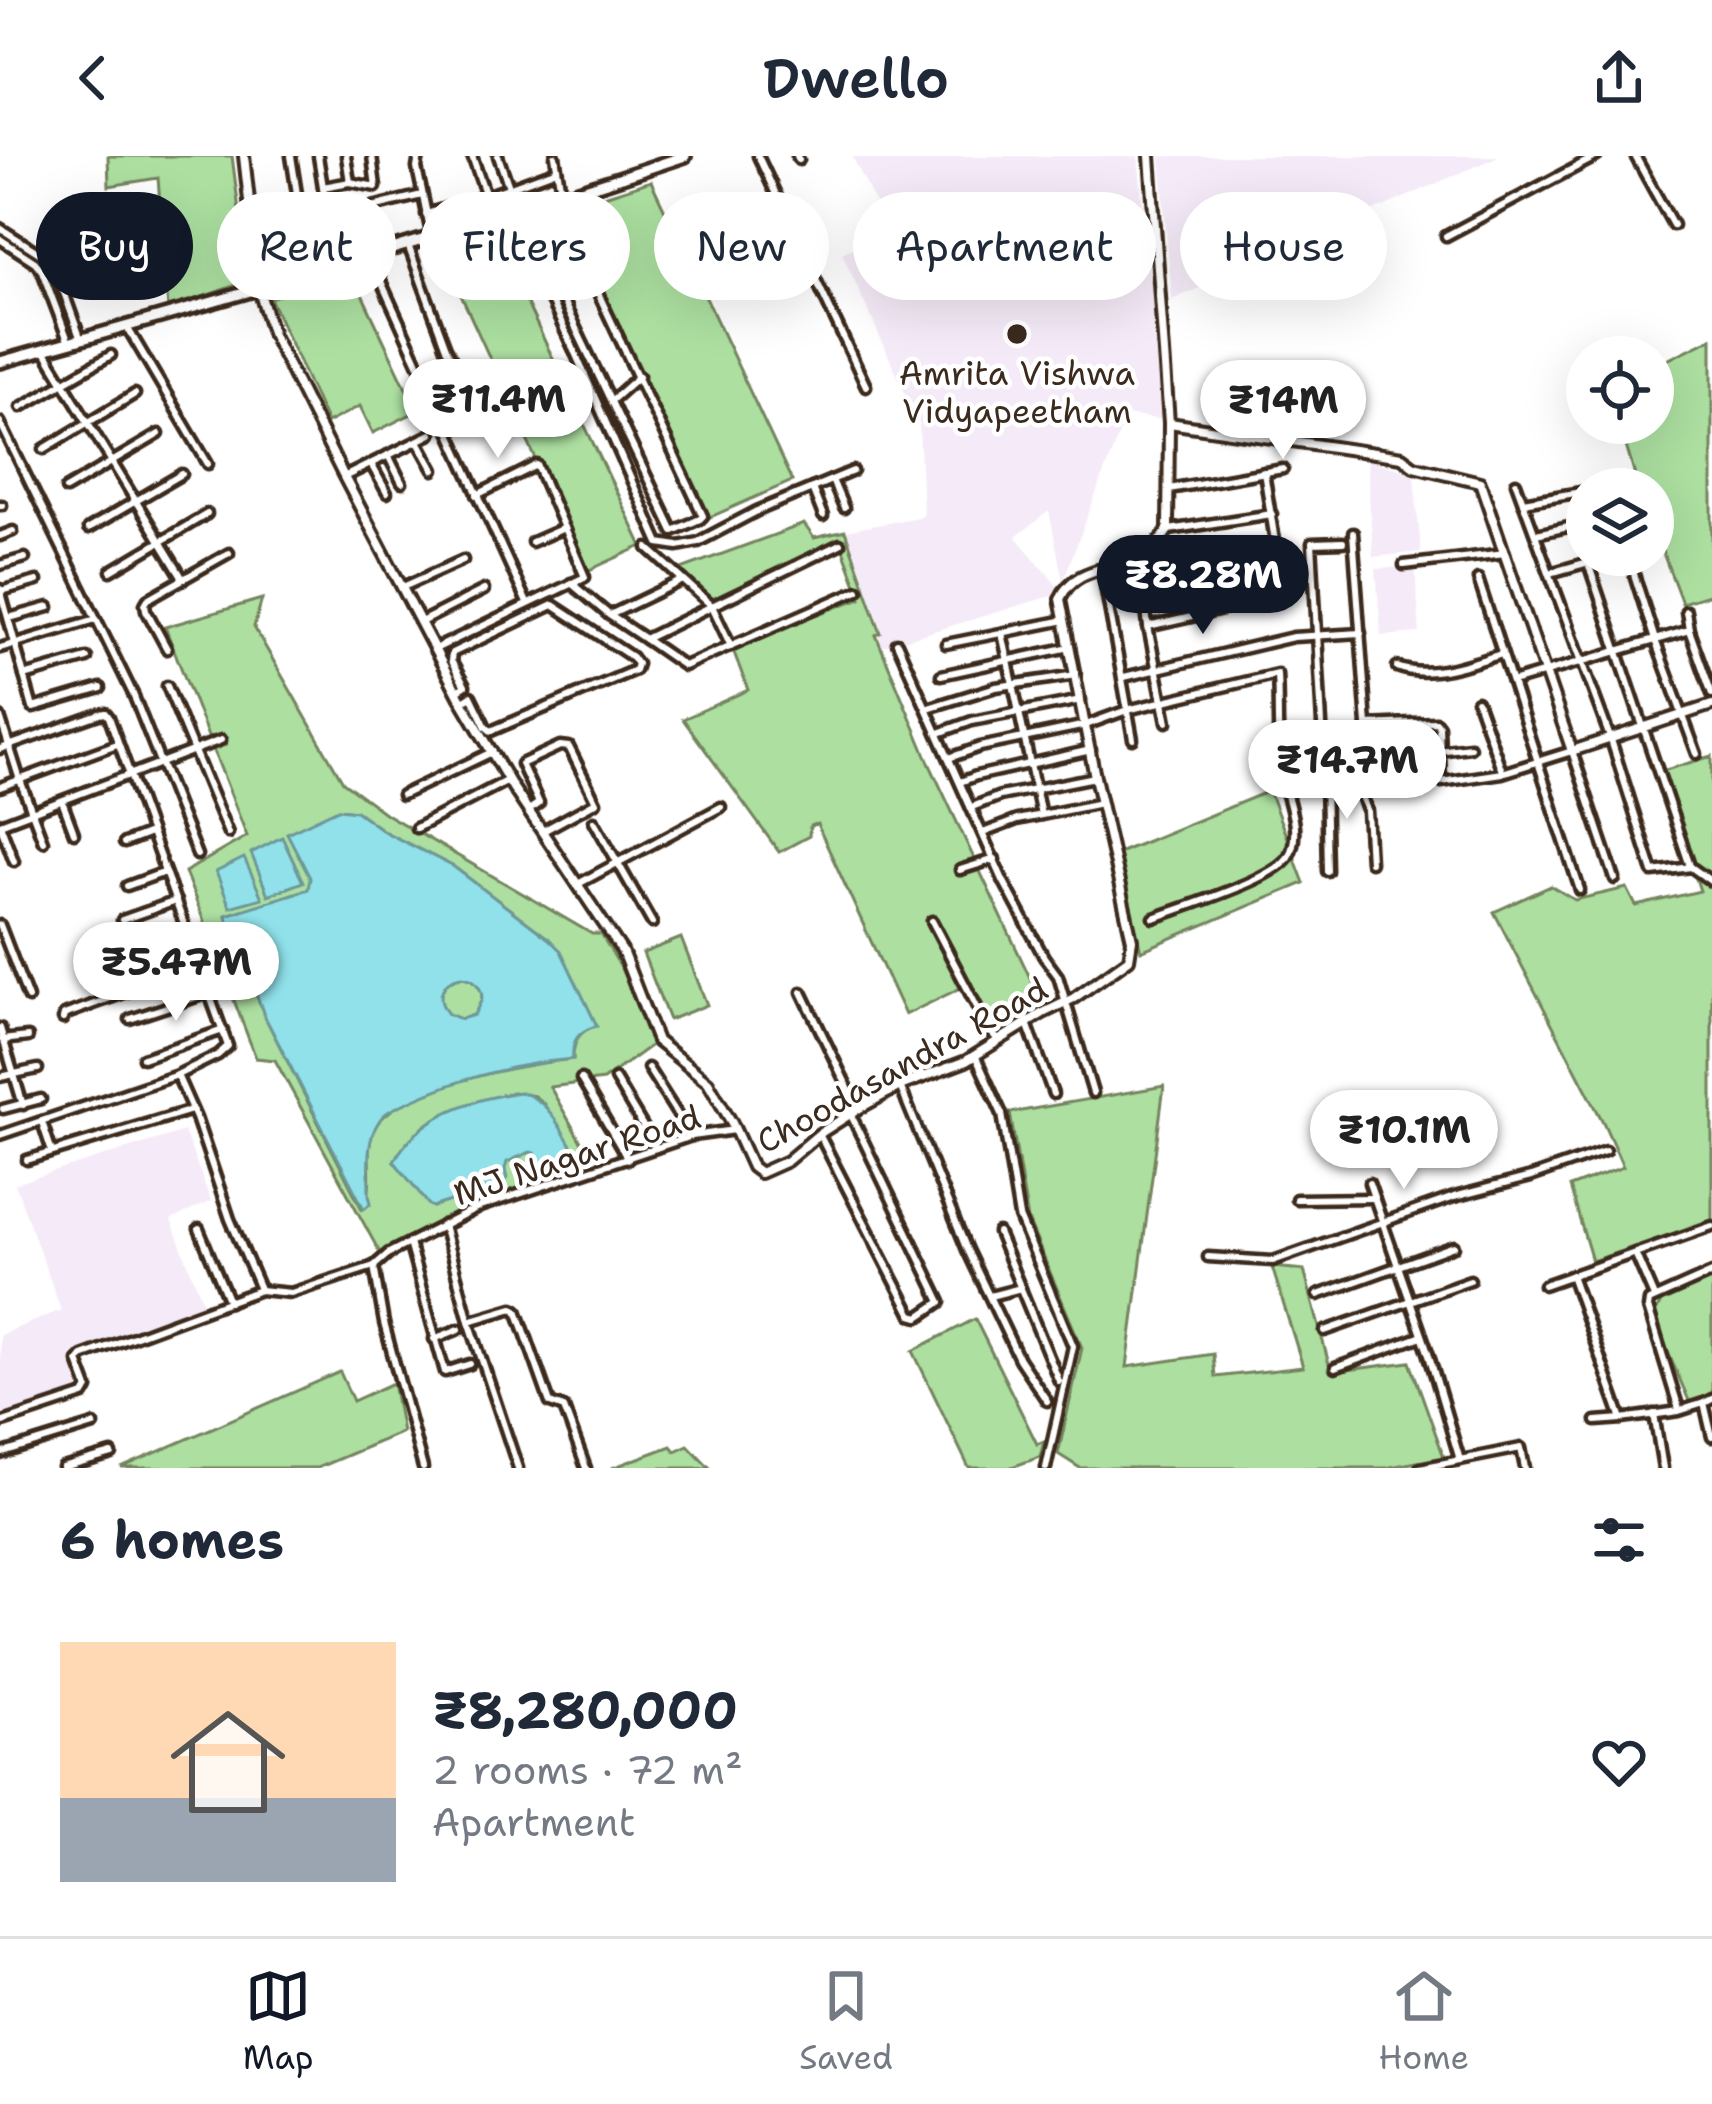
<!DOCTYPE html>
<meta charset="utf-8">
<style>
body{margin:0;font-family:"Shantell Sans",sans-serif;background:#f2f2f3;color:#1f2937;height:100vh;display:flex;flex-direction:column;font-size:45px;white-space:nowrap}
*{box-sizing:border-box;margin:0}
p{font-size:39px;color:#747a83}
.icon{flex:none;width:66px;height:66px;fill:none;stroke:currentColor;stroke-width:2;stroke-linecap:round;stroke-linejoin:round}
.map{position:relative;height:1312px;overflow:hidden}
.sheet{display:flex;flex-direction:column;background:#fff;flex:1}
.sheet>*{flex:none}
.hud{position:absolute;left:36px;top:36px;width:1641px;height:108px;display:flex;gap:24px}
.controls{position:absolute;left:1566px;top:180px;display:grid;gap:24px}
.controls a{display:grid;place-items:center;width:108px;height:108px;border-radius:50%;background:#fff;box-shadow:0 12px 48px #0002;font-size:60px}
.price{position:absolute;translate:-50% -102px;padding:0 27px;border-radius:42px;background:#fff;color:#222;font-size:39px;line-height:78px;filter:drop-shadow(0 3px 6px #0008)}
.price::after{content:'';position:absolute;left:50%;top:72px;width:36px;height:27px;margin-left:-18px;background:inherit;clip-path:polygon(0 0,100% 0,50% 100%)}
.price.current{background:#111827;color:#fff}
ul{padding:0;list-style:none}
li{display:flex;align-items:center;gap:36px;height:300px;padding:0 60px}
li+li{border-top:3px solid #e0e1e3}
li span{display:grid;place-items:center;flex:none;width:336px;height:240px;border-radius:0px;color:#555}
li>.icon{margin-inline-start:auto}
span .icon{width:144px;height:144px;fill:#fffc;stroke-width:1}
li b{font-size:51px}
h2{display:flex;justify-content:space-between;align-items:center;height:144px;padding:0 60px;font-size:51px}
.chip{padding:0 42px;border-radius:54px;background:#fff;box-shadow:0 12px 48px #0002;font-size:42px;line-height:108px}
.chip.current{background:#111827;color:#fff}
header{display:flex;justify-content:space-between;align-items:center;height:156px;padding:0 60px;background:#fff;font-size:54px;font-weight:600}
.menu{display:flex;justify-content:space-around;align-items:center;height:168px;border-top:3px solid #e0e1e3;background:#fff;font-size:33px;color:#747a83}
.menu a{display:grid;justify-items:center;gap:6px}
.menu .current{color:#111827}
.map>svg:first-child{display:block}
.built{fill:#f5ebf8}
.green{fill:#acdfa0;stroke:#74845f;stroke-width:3;fill-rule:evenodd}
.water{fill:#90e1ea;stroke:#6e9898;stroke-width:3;fill-rule:evenodd}
.lines{fill:none;stroke-linecap:round;stroke-linejoin:round}
.minor-casing{stroke:#3b2a1e;stroke-width:15}
.tertiary-casing{stroke:#3b2a1e;stroke-width:16}
.secondary-casing{stroke:#3b2a1e;stroke-width:18}
.minor{stroke:#fff;stroke-width:6}
.tertiary{stroke:#fff;stroke-width:8}
.secondary{stroke:#fff;stroke-width:9}
.poi-dot{fill:#3b2a1e;stroke:#fff;stroke-width:4.5}
.labels{text-anchor:middle;dominant-baseline:central;stroke-width:9;stroke-linejoin:round;paint-order:stroke}
.poi-label{font-size:33px;fill:#3b2a1e;stroke:#fff}
.street-label{font-size:33px;fill:#3b2a1e;stroke:#fff}
</style>
<header><svg class="icon" aria-label="back" viewBox="0 0 24 24"><path d="M15 5l-7 7 7 7"/></svg>Dwello<svg class="icon" aria-label="share" viewBox="0 0 24 24"><path d="M12 15V3M7 8l5-5 5 5M5 13v7h14v-7"/></svg></header>
<div class="map">
<svg width="1712" height="1312" viewBox="0 0 1712 1312">
<rect width="100%" height="100%" fill="#fff"/>
<filter id="ink" filterUnits="userSpaceOnUse"><feTurbulence type="fractalNoise" baseFrequency=".00833" numOctaves="2"/><feDisplacementMap in="SourceGraphic" scale="24" xChannelSelector="R" yChannelSelector="G"/><feConvolveMatrix kernelMatrix="1 2 1 2 8 2 1 2 1" color-interpolation-filters="sRGB"/></filter>
<g filter="url(#ink)">
<!-- built -->
<g class="built">
<path d="M 852,0 L 1138,0 L 1164,264 L 1126,259 L 1063,425 L 1049,355 L 1016,381 L 1057,429 L 1054,439 L 881,491 L 876,478 L 880,476 L 845,375 L 923,360 L 919,268 L 842,97 L 889,75 Z"/>
<path d="M 1160,0 L 1499,0 L 1172,144 Z"/>
<path d="M 1367,304 L 1414,316 L 1421,396 L 1373,401 Z"/>
<path d="M 1415,410 L 1420,477 L 1381,480 L 1376,413 Z"/>
<path d="M 184,975 L 211,1045 L 171,1064 L 206,1154 L 71,1199 L 82,1234 L 0,1260 L 0,1179 L 61,1154 L 15,1028 Z"/>
</g>
<!-- green -->
<g class="green">
<path d="M 108,0 L 232,0 L 248,125 L 168,153 L 158,22 L 109,30 Z"/>
<path d="M 651,25 L 792,325 L 708,362 L 563,53 Z"/>
<path d="M 476,106 L 485,124 L 510,112 L 642,390 L 587,415 L 449,113 Z"/>
<path d="M 352,117 L 417,255 L 373,277 L 360,250 L 327,267 L 270,142 Z"/>
<path d="M 1712,182 L 1712,438 L 1682,447 L 1653,371 L 1653,333 L 1639,333 L 1619,267 L 1653,267 L 1653,211 Z"/>
<path d="M 804,368 L 814,382 L 845,375 L 881,477 L 876,479 L 930,609 L 1041,845 L 993,871 L 971,827 L 905,859 L 817,668 L 810,670 L 809,680 L 779,696 L 683,563 L 748,534 L 732,491 L 861,442 L 841,388 L 715,447 L 681,413 Z"/>
<path d="M 262,443 L 254,471 L 343,626 L 386,658 L 592,778 L 601,778 L 620,810 L 653,888 L 603,924 L 550,931 L 593,1007 C 517,1033 451,1058 381,1099 L 275,904 L 256,902 L 185,716 L 247,680 L 165,471 ZM 338,653 L 356,655 L 385,676 L 454,711 L 549,783 L 596,869 C 579,875 573,885 573,903 C 528,908 395,930 374,973 C 362,998 378,1031 362,1053 L 265,861 L 226,760 L 308,733 ZM 513,936 L 534,940 L 543,947 L 576,1000 L 548,1014 L 542,1010 L 535,997 L 530,996 L 508,1004 L 504,1013 L 433,1051 L 394,1005 C 424,956 461,951 513,936 Z"/>
<path d="M 1712,600 L 1712,1065 L 1592,1105 L 1570,1031 L 1623,1011 L 1603,966 L 1494,756 L 1551,730 L 1575,744 L 1627,732 L 1636,750 L 1700,735 L 1662,615 Z"/>
<path d="M 1269,635 L 1304,727 L 1141,795 L 1118,697 Z"/>
<path d="M 681,782 L 707,849 L 669,864 L 643,797 Z"/>
<circle cx="461" cy="842" r="21"/>
<path d="M 1164,930 L 1127,1211 L 1213,1198 L 1215,1221 L 1303,1211 L 1272,1111 L 1304,1114 L 1331,1216 L 1410,1206 L 1444,1301 L 1385,1312 L 1080,1312 L 1058,1298 L 1082,1192 L 1028,1064 L 1010,957 Z"/>
<path d="M 1712,1123 L 1712,1238 L 1690,1247 L 1653,1161 L 1663,1143 Z"/>
<path d="M 975,1163 L 1037,1288 L 1044,1285 L 1040,1301 L 1009,1312 L 969,1312 L 913,1195 Z"/>
<path d="M 340,1216 L 353,1245 L 393,1227 L 402,1276 L 317,1312 L 121,1312 Z"/>
<path d="M 688,1289 L 710,1312 L 612,1312 L 671,1290 L 675,1295 Z"/>
</g>
<!-- water -->
<g class="water">
<path d="M 338,653 L 356,655 L 385,676 L 454,711 L 549,783 L 561,795 L 597,870 C 579,874 571,885 573,903 C 516,908 462,921 410,945 C 398,951 386,954 379,965 C 365,985 369,1016 369,1039 L 371,1047 L 364,1053 L 265,861 L 226,759 L 308,733 L 310,722 L 287,677 ZM 462,821 C 475,822 482,831 482,843 L 474,859 L 461,863 L 448,858 C 435,842 441,824 462,821 Z"/>
<path d="M 282,681 L 303,726 L 268,739 L 251,697 Z"/>
<path d="M 244,702 L 262,742 L 230,751 L 216,716 Z"/>
<path d="M 519,936 C 548,942 559,971 574,994 L 576,1000 L 573,1007 L 548,1014 L 542,1010 L 535,997 L 530,996 L 507,1006 L 505,1013 L 507,1023 L 503,1027 L 433,1051 L 429,1049 L 394,1005 C 421,959 468,944 519,936 Z"/>
</g>
<g class="lines">
<!-- minor casing -->
<g class="minor-casing">
<g id="minor">
<path d="M 291,0 L 310,119"/>
<path d="M 318,0 L 328,62"/>
<path d="M 346,0 L 350,26"/>
<path d="M 419,0 L 417,12 L 432,82"/>
<path d="M 472,0 L 486,40"/>
<path d="M 498,0 L 509,31"/>
<path d="M 555,0 L 562,41"/>
<path d="M 758,0 L 866,230"/>
<path d="M 797,0 L 799,4"/>
<path d="M 1635,0 L 1673,69"/>
<path d="M 323,31 L 350,26 L 376,31 L 372,0"/>
<path d="M 539,49 L 554,78 L 573,84 L 703,360 L 700,363 L 673,375 L 561,141 L 565,112 L 554,78"/>
<path d="M 426,58 L 486,40 L 557,14"/>
<path d="M 510,58 L 573,192 L 659,387 L 678,390 L 698,386 L 757,355 L 853,315"/>
<path d="M 302,68 L 422,39"/>
<path d="M 0,72 L 47,102 L 56,114 L 81,184"/>
<path d="M 1446,80 L 1597,0"/>
<path d="M 0,83 L 35,106 L 42,115 L 69,187"/>
<path d="M 408,89 L 446,192 L 476,250"/>
<path d="M 370,101 L 527,447"/>
<path d="M 127,171 L 208,308"/>
<path d="M 44,194 L 183,423"/>
<path d="M 612,244 L 639,220"/>
<path d="M 21,251 L 111,199"/>
<path d="M 0,266 L 133,538 L 197,699"/>
<path d="M 418,285 L 434,314"/>
<path d="M 44,293 L 135,238"/>
<path d="M 388,299 L 402,327"/>
<path d="M 371,308 L 387,337"/>
<path d="M 344,321 L 431,278"/>
<path d="M 832,324 L 844,352"/>
<path d="M 1516,327 L 1611,584 L 1653,716 L 1691,711 L 1712,726"/>
<path d="M 812,332 L 823,360"/>
<path d="M 66,333 L 159,278"/>
<path d="M 1169,333 L 1283,313"/>
<path d="M 1523,346 L 1581,336"/>
<path d="M 0,349 L 2,349"/>
<path d="M 88,373 L 182,318"/>
<path d="M 1169,374 L 1272,358"/>
<path d="M 1536,378 L 1587,367"/>
<path d="M 0,380 L 13,375"/>
<path d="M 532,386 L 564,372"/>
<path d="M 1653,387 L 1657,386"/>
<path d="M 1628,399 L 1655,484 L 1697,598"/>
<path d="M 1140,402 L 1148,471 L 1167,566"/>
<path d="M 1588,407 L 1690,710"/>
<path d="M 0,409 L 25,402"/>
<path d="M 1404,409 L 1505,397"/>
<path d="M 1102,413 L 1133,583"/>
<path d="M 111,415 L 207,358"/>
<path d="M 1550,417 L 1613,399"/>
<path d="M 1478,423 L 1580,734"/>
<path d="M 571,427 L 609,459 L 645,483 L 712,450 L 648,392"/>
<path d="M 403,431 L 463,404"/>
<path d="M 1147,432 L 1278,404"/>
<path d="M 0,433 L 33,552 L 101,532"/>
<path d="M 1,435 L 37,425"/>
<path d="M 1686,455 L 1689,474 L 1712,538"/>
<path d="M 610,459 L 683,424"/>
<path d="M 9,462 L 49,451"/>
<path d="M 421,466 L 484,434"/>
<path d="M 1148,471 L 1275,442 L 1279,437 L 1278,404 L 1264,316"/>
<path d="M 1002,477 L 1041,659"/>
<path d="M 645,483 L 684,510 L 858,434"/>
<path d="M 897,487 L 1003,724 L 1044,801 L 1058,820 L 1093,937"/>
<path d="M 946,488 L 1065,464"/>
<path d="M 731,490 L 712,450 L 840,388"/>
<path d="M 0,492 L 96,463"/>
<path d="M 167,493 L 146,454 L 145,448 L 148,443 L 229,397"/>
<path d="M 435,493 L 585,421 L 537,309 L 477,339"/>
<path d="M 1397,511 C 1429,524 1470,507 1502,498"/>
<path d="M 941,519 L 1070,491"/>
<path d="M 24,520 L 87,502"/>
<path d="M 1124,521 L 1293,481 L 1361,477"/>
<path d="M 1512,526 L 1689,474"/>
<path d="M 167,530 L 228,677"/>
<path d="M 457,535 L 465,530 L 451,505 L 452,497 L 553,449 L 632,501 L 637,508 L 635,514 L 491,575 L 486,571 L 471,540 L 463,545"/>
<path d="M 1477,545 L 1502,615"/>
<path d="M 928,552 L 996,531 L 1076,519"/>
<path d="M 0,561 L 20,624 L 43,685"/>
<path d="M 1367,569 L 1436,566 L 1439,570 L 1441,626 L 1502,617 L 1572,595 L 1615,723"/>
<path d="M 939,577 L 972,565 L 1081,544"/>
<path d="M 0,593 L 99,558 L 106,557 L 109,561 L 228,890 L 218,899 L 177,919 L 0,979"/>
<path d="M 1438,595 L 1470,591"/>
<path d="M 949,602 L 980,591 L 1086,569 L 1127,554 L 1277,518 C 1279,551 1276,588 1282,620 C 1287,644 1303,677 1288,701 C 1272,724 1183,751 1154,762"/>
<path d="M 1403,610 L 1403,568"/>
<path d="M 1355,619 L 1367,655 L 1370,706"/>
<path d="M 960,626 L 976,620 L 1091,594"/>
<path d="M 1286,630 L 1355,619 L 1362,615 L 1367,606 L 1367,569 L 1353,377"/>
<path d="M 0,631 L 117,588"/>
<path d="M 402,639 L 492,596"/>
<path d="M 62,645 L 74,677"/>
<path d="M 972,651 L 1000,640 L 1095,621"/>
<path d="M 529,654 L 539,647 L 521,608 L 560,590 L 569,591 L 596,646 L 543,675"/>
<path d="M 594,665 L 652,767"/>
<path d="M 416,672 L 508,624"/>
<path d="M 983,677 L 1017,664 L 1101,647"/>
<path d="M 124,687 L 150,677"/>
<path d="M 14,705 L 0,668 L 221,584"/>
<path d="M 960,714 L 995,703"/>
<path d="M 1327,715 L 1325,622 L 1312,387 L 1343,386"/>
<path d="M 578,728 L 721,651"/>
<path d="M 127,730 L 165,716"/>
<path d="M 122,764 L 176,745"/>
<path d="M 932,765 L 989,874 L 999,885"/>
<path d="M 0,769 L 28,842"/>
<path d="M 130,796 L 187,778"/>
<path d="M 802,836 L 858,953"/>
<path d="M 63,863 L 64,859 L 198,810"/>
<path d="M 130,863 L 209,837"/>
<path d="M 1027,867 L 1053,938"/>
<path d="M 0,872 L 23,949"/>
<path d="M 2,884 L 28,881"/>
<path d="M 975,899 L 1002,958 L 1019,1061 L 1073,1190 L 1046,1312"/>
<path d="M 143,902 L 223,874"/>
<path d="M 648,912 L 691,980"/>
<path d="M 177,919 L 196,962 L 230,1063 L 260,1133"/>
<path d="M 0,921 L 38,913"/>
<path d="M 581,923 L 628,1003"/>
<path d="M 615,923 L 656,992"/>
<path d="M 900,930 L 967,1094 L 1019,1203 L 1047,1245"/>
<path d="M 3,953 L 41,943"/>
<path d="M 42,966 L 52,996"/>
<path d="M 819,978 L 912,1159 L 919,1161 L 941,1146 L 851,959"/>
<path d="M 27,1004 L 192,954"/>
<path d="M 1369,1027 L 1428,1196 L 1460,1304"/>
<path d="M 1296,1043 L 1374,1042"/>
<path d="M 443,1069 L 469,1165 L 518,1312"/>
<path d="M 199,1073 L 229,1146"/>
<path d="M 998,1077 L 1059,1225"/>
<path d="M 409,1087 L 445,1216 L 470,1208"/>
<path d="M 1635,1097 L 1654,1141"/>
<path d="M 1208,1101 L 1273,1105 L 1454,1041 L 1531,1021 L 1605,995"/>
<path d="M 374,1110 L 384,1167 L 423,1312"/>
<path d="M 1571,1119 L 1622,1263 L 1679,1255 L 1704,1247"/>
<path d="M 1544,1129 L 1712,1070"/>
<path d="M 1318,1139 L 1454,1090"/>
<path d="M 990,1140 L 1021,1132"/>
<path d="M 469,1165 L 513,1152 L 517,1154 L 550,1247 L 564,1252 L 586,1312"/>
<path d="M 1325,1175 L 1470,1124"/>
<path d="M 434,1183 L 459,1173"/>
<path d="M 1335,1212 L 1422,1180"/>
<path d="M 1712,1243 L 1704,1247 L 1712,1281"/>
<path d="M 1679,1253 L 1648,1152 L 1649,1145 L 1712,1117"/>
<path d="M 1654,1258 L 1663,1312"/>
<path d="M 1596,1265 L 1622,1263"/>
<path d="M 0,1267 L 84,1239 L 88,1232 L 78,1205 L 82,1200 L 260,1134 L 291,1137 L 374,1110 L 389,1097 L 480,1051 L 692,980 L 735,974"/>
<path d="M 0,1298 L 94,1269"/>
<path d="M 63,1312 L 112,1298"/>
<path d="M 1420,1312 L 1521,1292 L 1525,1312"/>
</g>
</g>
<!-- tertiary casing -->
<g class="tertiary-casing">
<g id="tertiary">
<path d="M 244,0 L 259,134 L 273,179 L 344,321 L 460,542 L 513,632 L 622,795 L 657,885 L 708,926 L 732,967 L 752,1011 L 760,1017 L 787,1005 L 819,978 L 858,953 L 900,930 L 966,905 L 1043,857 L 1074,842 L 1129,803 L 1132,784 L 1095,621 L 1060,443 C 1079,399 1140,422 1168,374 L 1169,267 L 1150,0"/>
<path d="M 1169,267 L 1402,301 L 1414,310 L 1480,326 L 1572,595 L 1712,549"/>
</g>
</g>
<!-- secondary casing -->
<g class="secondary-casing">
<path id="secondary" d="M 0,206 C 230,142 459,76 685,0"/>
</g>
<!-- minor -->
<use href="#minor" class="minor"/>
<!-- tertiary -->
<use href="#tertiary" class="tertiary"/>
<!-- secondary -->
<use href="#secondary" class="secondary"/>
</g>
</g>
<!-- markers -->
<circle class="poi-dot" cx="1017" cy="178" r="12"/>
<g class="labels">
<!-- poi labels -->
<g class="poi-label">
<text x="1017" y="217">Amrita Vishwa<tspan x="1017" dy="38">Vidyapeetham</tspan></text>
</g>
<!-- street labels -->
<g class="street-label">
<text transform="translate(902 909) rotate(-29)">Choodasandra Road</text>
<text transform="translate(577 999) rotate(-18)">MJ Nagar Road</text>
</g>
</g>
</svg>
<div class="controls">
<a><svg class="icon" aria-label="locate" viewBox="0 0 24 24"><circle cx="12" cy="12" r="6"/><path d="M12 2v4M12 18v4M2 12h4M18 12h4"/></svg></a>
<a><svg class="icon" aria-label="layers" viewBox="0 0 24 24"><path d="M12 4l9 5-9 5-9-5zM3 14l9 5 9-5"/></svg></a>
</div>
<b class="price" style="left:498px;top:305px">₹11.4M</b>
<b class="price" style="left:1283px;top:306px">₹14M</b>
<b class="price current" style="left:1203px;top:481px">₹8.28M</b>
<b class="price" style="left:1347px;top:666px">₹14.7M</b>
<b class="price" style="left:176px;top:868px">₹5.47M</b>
<b class="price" style="left:1404px;top:1036px">₹10.1M</b>
<div class="hud">
<a class="chip current">Buy</a>
<a class="chip">Rent</a>
<a class="chip">Filters</a>
<a class="chip">New</a>
<a class="chip">Apartment</a>
<a class="chip">House</a>
</div>
</div>
<section class="sheet">
<h2>6 homes<svg class="icon" aria-label="filters" viewBox="0 0 24 24"><path d="M4 7h16M4 17h16"/><circle cx="9" cy="7" r="2"/><circle cx="15" cy="17" r="2"/></svg></h2>
<ul>
<li><span style="background:linear-gradient(#ffd9b3 65%,#9aa5b1 0)"><svg class="icon" aria-label="home" viewBox="0 0 24 24"><path d="M3 11l9-7 9 7M6 9v11h12V9"/></svg></span><div><b>₹8,280,000</b><p>2 rooms · 72 m²</p><p>Apartment</p></div><svg class="icon" aria-label="heart" viewBox="0 0 24 24"><path d="M12 20l-8-8c-3-5 5-10 8-4 3-6 11-1 8 4z"/></svg></li>
</ul>
</section>
<nav class="menu">
<a class="current"><svg class="icon" aria-label="map" viewBox="0 0 24 24"><path d="M3 6l6-2 6 2 6-2v14l-6 2-6-2-6 2zM9 4v14M15 6v14"/></svg>Map</a>
<a><svg class="icon" aria-label="saved" viewBox="0 0 24 24"><path d="M7 4h10v16l-5-4-5 4z"/></svg>Saved</a>
<a><svg class="icon" aria-label="home" viewBox="0 0 24 24"><path d="M3 11l9-7 9 7M6 9v11h12V9"/></svg>Home</a>
</nav>
